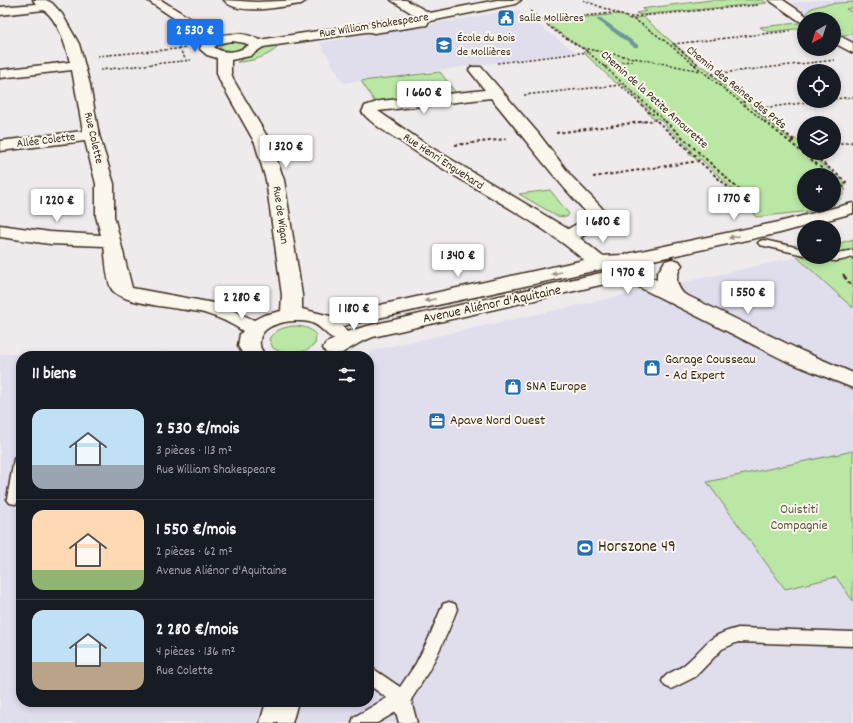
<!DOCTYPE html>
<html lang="fr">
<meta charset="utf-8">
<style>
body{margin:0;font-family:Dekko,sans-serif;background:#242831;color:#f1f3f6;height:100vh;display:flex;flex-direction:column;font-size:15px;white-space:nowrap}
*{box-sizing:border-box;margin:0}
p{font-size:13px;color:#9ea1a6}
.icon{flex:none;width:22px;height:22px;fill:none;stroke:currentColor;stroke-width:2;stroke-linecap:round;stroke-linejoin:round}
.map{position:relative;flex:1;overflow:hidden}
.panel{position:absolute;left:16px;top:351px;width:358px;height:356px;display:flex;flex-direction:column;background:#171b24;border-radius:16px;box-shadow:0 2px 6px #0003}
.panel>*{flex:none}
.needle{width:26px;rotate:219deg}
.buttons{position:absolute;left:797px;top:12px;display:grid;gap:8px}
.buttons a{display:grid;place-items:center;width:44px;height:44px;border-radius:50%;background:#171b24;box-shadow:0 2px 6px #0003;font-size:20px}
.price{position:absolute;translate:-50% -34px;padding:0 9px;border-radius:4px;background:#fff;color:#222;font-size:13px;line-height:26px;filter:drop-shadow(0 1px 2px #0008)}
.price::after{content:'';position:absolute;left:50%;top:24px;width:12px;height:9px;margin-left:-6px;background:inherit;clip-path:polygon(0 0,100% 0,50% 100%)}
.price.selected{background:#1a73e8;color:#fff}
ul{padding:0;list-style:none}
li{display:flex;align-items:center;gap:12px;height:100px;padding:0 16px}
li+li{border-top:1px solid #363941}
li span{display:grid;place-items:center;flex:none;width:112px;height:80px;border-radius:12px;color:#555}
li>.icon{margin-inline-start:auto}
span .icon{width:48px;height:48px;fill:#fffc;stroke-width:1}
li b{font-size:17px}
h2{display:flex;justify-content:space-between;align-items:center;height:48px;padding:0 16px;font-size:17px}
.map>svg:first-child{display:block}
.built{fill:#e0dded}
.green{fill:#bae7a4;stroke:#7a8861;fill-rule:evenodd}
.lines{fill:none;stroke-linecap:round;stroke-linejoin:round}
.stream{fill:#6e959c;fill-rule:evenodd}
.service-casing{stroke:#3b2a1e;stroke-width:3}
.minor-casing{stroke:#3b2a1e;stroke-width:3}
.path-far2{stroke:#3b2a1e;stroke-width:1.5;stroke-dasharray:2.5 2;stroke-linecap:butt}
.path-far1{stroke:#3b2a1e;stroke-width:2;stroke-dasharray:3 2.5;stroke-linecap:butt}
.path{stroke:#3b2a1e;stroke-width:2.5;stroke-dasharray:4 3;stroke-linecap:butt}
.service{fill:#fbf7ec;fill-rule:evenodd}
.minor{fill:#fbf7ec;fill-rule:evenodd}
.oneway{fill:#9b9085}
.labels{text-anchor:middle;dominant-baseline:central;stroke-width:4;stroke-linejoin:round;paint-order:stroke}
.far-poi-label{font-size:12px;fill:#3b2a1e;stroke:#fbf7ec;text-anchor:start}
.far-street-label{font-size:12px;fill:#3b2a1e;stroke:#fbf7ec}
.street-label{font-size:14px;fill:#3b2a1e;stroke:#fbf7ec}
.poi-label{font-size:14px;fill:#3b2a1e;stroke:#fbf7ec;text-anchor:start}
.park-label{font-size:14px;fill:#5b5940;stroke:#fbf7ec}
.near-poi-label{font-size:17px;fill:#3b2a1e;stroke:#fbf7ec;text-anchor:start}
</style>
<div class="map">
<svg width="853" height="723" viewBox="0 0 853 723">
<rect width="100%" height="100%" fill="#efebec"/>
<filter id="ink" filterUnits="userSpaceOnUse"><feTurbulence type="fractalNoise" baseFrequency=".025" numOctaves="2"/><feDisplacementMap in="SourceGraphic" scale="8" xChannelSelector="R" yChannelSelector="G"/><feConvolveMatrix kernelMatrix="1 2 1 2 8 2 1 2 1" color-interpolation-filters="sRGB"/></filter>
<g filter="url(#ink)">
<!-- built -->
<g class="built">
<path d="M 818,0 L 853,0 L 853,41 L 834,30 L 834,19 L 816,19 L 790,3 Z"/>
<path d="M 517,10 L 576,52 L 343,83 L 320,43 Z"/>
<path d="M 797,257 L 853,308 L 853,723 L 0,723 L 0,354 L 225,351 L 229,356 L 21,356 L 21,702 L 369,702 L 369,356 L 374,350 Z"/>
</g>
<!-- green -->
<g class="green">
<path d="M 711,0 L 762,0 L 767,3 L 640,15 L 636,13 L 647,11 L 642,9 L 648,8 Z"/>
<path d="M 853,2 L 853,8 L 846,9 L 853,13 L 853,34 L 843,35 L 834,30 L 834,19 L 816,19 L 807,13 C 811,3 843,3 853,2 Z"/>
<path d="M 619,14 L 629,19 L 643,17 L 701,67 L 704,67 L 711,72 L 708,73 L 743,100 L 746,100 L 754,107 L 751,107 L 790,139 L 794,138 L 804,146 L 800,147 L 804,150 L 804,153 L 808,153 L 845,183 C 845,199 836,206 820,210 L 756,217 L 737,198 L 741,197 L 701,159 L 697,160 L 688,152 L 692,151 L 658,118 L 654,119 L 647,112 L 650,111 L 620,83 L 616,83 L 585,54 L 588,52 L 545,23 L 545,21 ZM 804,175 L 834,175 L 834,205 L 804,205 Z"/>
<path d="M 798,23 L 804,28 L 768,32 L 760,27 Z"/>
<path d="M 229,42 L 242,43 L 246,47 L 233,51 L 220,49 L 219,46 Z"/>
<path d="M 274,45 L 277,48 C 267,57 250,62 237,62 L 268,46 Z"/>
<path d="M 440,72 L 456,93 L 375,102 L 361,81 Z"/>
<path d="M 550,190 L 569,214 L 567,217 L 557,216 L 519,194 Z"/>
<path d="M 853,239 L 853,308 L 797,257 L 804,254 L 804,257 L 834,257 L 834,245 Z"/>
<path d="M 292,326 C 302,326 310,327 316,335 L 315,344 C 303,355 287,357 273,348 L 269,339 C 274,330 283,328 292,326 Z"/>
<path d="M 853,451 L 853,601 L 836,577 L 785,589 L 707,482 Z"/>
</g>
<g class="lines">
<!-- stream -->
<path class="stream" d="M 597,18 L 601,18 L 638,45 L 638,47 L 634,47 L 597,20 Z"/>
<!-- service casing -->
<g class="service-casing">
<g id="service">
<path d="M 423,16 L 430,18 L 427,25 L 374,33 L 358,29 L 362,27 L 374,29 L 421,21 Z"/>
<path d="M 764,240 L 804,249 L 804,255 L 760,245 L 758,243 L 760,241 Z"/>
<path d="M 853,250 L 853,257 C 844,259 833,265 825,257 L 834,257 L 834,254 Z"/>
<path d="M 21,454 L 21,502 L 15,504 L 10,503 L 7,499 L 14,459 L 16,456 Z"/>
<path d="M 449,602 L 455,604 L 457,609 C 445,641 430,671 411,700 L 417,723 L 399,723 L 396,712 L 377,723 L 352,723 L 354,717 L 387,698 L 369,685 L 369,667 L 375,670 L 400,687 L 415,665 L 428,640 L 443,604 Z"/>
<path d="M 738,628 L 853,632 L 853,646 L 738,642 L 722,649 L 695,677 L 671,689 L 665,686 L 662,681 C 666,672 677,671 684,665 C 708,645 704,637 738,628 Z"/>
</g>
</g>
<!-- minor casing -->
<g class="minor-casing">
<g id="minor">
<path d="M 33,0 L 46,0 L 52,3 L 62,14 L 79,44 L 90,85 L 99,135 L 114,184 L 114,216 L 132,288 L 219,304 L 254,320 L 264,315 L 281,311 L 282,295 L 266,180 L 255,143 L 220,81 L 217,73 L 217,58 L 207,55 L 200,49 L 202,43 L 206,40 L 147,0 L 161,0 L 218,36 C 232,33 246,32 259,40 L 416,16 L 391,0 L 406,0 L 430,13 L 497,0 L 521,0 L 515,4 L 401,27 L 263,47 L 250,56 L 231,60 L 231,73 L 234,81 L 271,143 L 284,180 L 302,295 L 302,309 L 330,316 L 584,260 C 530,214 462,184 403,143 C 390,134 372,125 362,112 L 365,106 L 380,101 L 485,90 L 469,70 L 471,67 L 481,67 L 538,133 L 571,176 L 601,207 L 604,211 L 605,220 L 602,224 L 580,238 L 602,256 L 622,255 L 779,222 L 853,203 L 853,213 L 780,233 L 639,263 L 643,274 L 657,280 L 657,274 L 665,261 L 672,259 L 679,261 L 682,265 C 675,277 675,284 684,294 L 802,351 L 853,373 L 853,388 L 786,361 L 625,280 L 622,276 L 624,273 L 622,268 L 616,266 L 342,326 L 347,332 L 367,326 L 605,272 L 612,274 L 615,278 L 612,282 L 605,284 L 373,337 L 361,342 L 342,353 L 334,354 L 326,353 L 323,348 L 326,343 L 335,339 C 325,336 322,325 309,322 C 294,319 257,322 260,345 C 260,349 264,353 266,356 L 244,356 L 238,346 L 240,334 L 243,331 C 231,323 218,317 204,313 C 185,308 119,305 111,288 C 106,277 106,259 104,246 L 50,244 L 0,237 L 0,225 L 50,232 L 101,235 L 96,216 L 96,184 L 85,141 L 0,151 L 0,141 L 83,131 L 72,70 L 0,78 L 0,70 L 70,62 C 65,44 59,22 44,10 L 0,15 L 0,7 L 36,4 ZM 232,41 L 245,43 L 249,45 C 239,52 224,55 214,47 L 220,43 ZM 491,98 C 523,136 552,176 586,212 L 587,218 L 568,229 L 427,145 L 378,111 Z"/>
<path d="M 224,0 L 256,2 L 307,0 L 301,4 C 284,6 236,17 224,0 Z"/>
<path d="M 769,0 L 783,0 L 811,19 L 804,19 L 804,23 L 801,22 Z"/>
<path d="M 834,33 L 853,43 L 853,53 L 834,43 Z"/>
<path d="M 266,702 L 298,702 L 292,723 L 260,723 Z"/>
</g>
</g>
<!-- path-far2 -->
<g class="path-far2">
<path d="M 583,0 L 637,21 L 665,41 L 765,122"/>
<path d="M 530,11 L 555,31 L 588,52 L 666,122"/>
<path d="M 630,17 L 758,5"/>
<path d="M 519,22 L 615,13"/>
<path d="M 179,48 L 186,60"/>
<path d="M 582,48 L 701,71"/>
<path d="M 97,56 L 187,48"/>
<path d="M 497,63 L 588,52"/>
<path d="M 694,65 L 698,64 L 673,44 L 790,31"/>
<path d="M 604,67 L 619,62 L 634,61"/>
<path d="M 100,70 L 191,60"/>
<path d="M 712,74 L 835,60"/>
<path d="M 712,74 L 746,102 L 741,102"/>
<path d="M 524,95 L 620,85 L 651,114 L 657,114"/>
<path d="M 834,99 L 853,97"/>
<path d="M 640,122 L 656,120 L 658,122"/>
<path d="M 771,122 L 755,109 L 818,101"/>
</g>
<!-- path-far1 -->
<g class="path-far1">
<path d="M 657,121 L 694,155 L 700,155"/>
<path d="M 665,121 L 762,211"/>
<path d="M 764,121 L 830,175"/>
<path d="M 770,121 L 795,141 L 789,141"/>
<path d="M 556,133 L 648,121"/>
<path d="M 834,144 L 853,142"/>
<path d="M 455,145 L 506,139"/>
<path d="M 811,153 L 846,182 L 842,185"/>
<path d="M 593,177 L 699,161 L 742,200 L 748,200"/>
<path d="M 834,178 L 846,190"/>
<path d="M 843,274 L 845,277"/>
</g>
<!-- path -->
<path class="path" d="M 844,276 L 853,288"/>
<!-- service -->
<use href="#service" class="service"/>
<!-- minor -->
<use href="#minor" class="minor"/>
</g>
<!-- one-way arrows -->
<defs><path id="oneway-solid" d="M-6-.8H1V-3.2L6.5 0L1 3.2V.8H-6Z"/></defs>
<g class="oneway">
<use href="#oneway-solid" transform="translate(734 237) rotate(168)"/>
<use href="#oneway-solid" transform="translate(557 273) rotate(168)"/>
<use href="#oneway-solid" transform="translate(430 300) rotate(168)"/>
</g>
</g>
<!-- icons -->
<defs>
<g id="civic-square" transform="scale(0.9)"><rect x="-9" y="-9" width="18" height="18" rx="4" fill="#1f6fb2" stroke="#fbf7ec"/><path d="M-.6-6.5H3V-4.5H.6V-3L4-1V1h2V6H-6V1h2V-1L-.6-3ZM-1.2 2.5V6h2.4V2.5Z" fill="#fff"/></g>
<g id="school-square" transform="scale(0.9)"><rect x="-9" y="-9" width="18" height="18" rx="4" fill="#1f6fb2" stroke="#fbf7ec"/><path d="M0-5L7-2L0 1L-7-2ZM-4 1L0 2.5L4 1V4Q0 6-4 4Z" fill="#fff"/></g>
<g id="shop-square" transform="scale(0.9)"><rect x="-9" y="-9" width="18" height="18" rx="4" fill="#1f6fb2" stroke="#fbf7ec"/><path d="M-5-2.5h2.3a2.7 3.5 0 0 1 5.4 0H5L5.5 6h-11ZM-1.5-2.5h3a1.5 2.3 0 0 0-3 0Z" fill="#fff"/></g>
<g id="office-square" transform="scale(0.9)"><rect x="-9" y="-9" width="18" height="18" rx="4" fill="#1f6fb2" stroke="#fbf7ec"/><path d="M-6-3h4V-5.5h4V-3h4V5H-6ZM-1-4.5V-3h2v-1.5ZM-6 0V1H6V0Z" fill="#fff"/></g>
<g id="stadium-square" transform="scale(0.9)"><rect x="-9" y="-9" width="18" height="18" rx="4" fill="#1f6fb2" stroke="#fbf7ec"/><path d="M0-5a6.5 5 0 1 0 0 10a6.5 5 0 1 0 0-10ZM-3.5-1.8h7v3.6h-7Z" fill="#fff"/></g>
</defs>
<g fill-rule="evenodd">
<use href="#civic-square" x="506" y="18"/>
<use href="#school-square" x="444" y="45"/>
<use href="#shop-square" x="652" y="368"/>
<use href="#shop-square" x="513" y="387"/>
<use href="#office-square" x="437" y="421"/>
<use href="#stadium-square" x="585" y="548"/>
</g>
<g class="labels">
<!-- far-poi labels -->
<g class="far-poi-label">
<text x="519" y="18">Salle Mollières</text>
<text x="457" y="38">École du Bois<tspan x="457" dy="14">de Mollières</tspan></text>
</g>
<!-- far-street labels -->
<g class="far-street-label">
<text transform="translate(374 26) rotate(-9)">Rue William Shakespeare</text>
<text transform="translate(736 88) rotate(39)">Chemin des Reines des Prés</text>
<text transform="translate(654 100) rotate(42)">Chemin de la Petite Amourette</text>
<text transform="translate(93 138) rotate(77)">Rue Colette</text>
<text transform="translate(46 141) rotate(-7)">Allée Colette</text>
<text transform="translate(443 162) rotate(33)">Rue Henri Enguehard</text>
<text transform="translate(280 215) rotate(82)">Rue de Wigan</text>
</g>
<!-- street labels -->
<g class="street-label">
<text transform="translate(492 305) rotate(-12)">Avenue Aliénor d'Aquitaine</text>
</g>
<!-- poi labels -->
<g class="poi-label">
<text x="665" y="360">Garage Cousseau<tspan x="665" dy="16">- Ad Expert</tspan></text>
<text x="526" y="387">SNA Europe</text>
<text x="450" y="421">Apave Nord Ouest</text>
</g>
<!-- park labels -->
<g class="park-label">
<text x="799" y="510">Ouistiti<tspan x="799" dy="16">Compagnie</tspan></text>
</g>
<!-- near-poi labels -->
<g class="near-poi-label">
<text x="598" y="548">Horszone 49</text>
</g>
</g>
</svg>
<div class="buttons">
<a><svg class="needle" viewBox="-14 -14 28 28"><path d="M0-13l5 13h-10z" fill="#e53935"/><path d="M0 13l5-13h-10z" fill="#9ea1a6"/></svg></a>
<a><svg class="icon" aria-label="locate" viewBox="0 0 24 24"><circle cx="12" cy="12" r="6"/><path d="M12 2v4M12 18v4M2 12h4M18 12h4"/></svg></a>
<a><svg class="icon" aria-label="layers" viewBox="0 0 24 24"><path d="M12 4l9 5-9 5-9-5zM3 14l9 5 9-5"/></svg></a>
<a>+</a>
<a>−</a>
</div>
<b class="price selected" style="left:195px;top:53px">2 530 €</b>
<b class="price" style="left:424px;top:115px">1 660 €</b>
<b class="price" style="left:286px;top:169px">1 320 €</b>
<b class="price" style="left:734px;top:221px">1 770 €</b>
<b class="price" style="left:57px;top:223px">1 220 €</b>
<b class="price" style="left:603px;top:244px">1 680 €</b>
<b class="price" style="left:458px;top:278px">1 340 €</b>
<b class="price" style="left:628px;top:295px">1 970 €</b>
<b class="price" style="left:748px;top:315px">1 550 €</b>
<b class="price" style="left:242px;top:320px">2 280 €</b>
<b class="price" style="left:354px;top:331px">1 180 €</b>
<section class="panel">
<h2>11 biens<svg class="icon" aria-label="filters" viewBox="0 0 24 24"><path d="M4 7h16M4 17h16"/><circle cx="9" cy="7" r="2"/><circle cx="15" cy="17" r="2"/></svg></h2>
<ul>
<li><span style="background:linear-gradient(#bfe0f5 70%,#9aa5b1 0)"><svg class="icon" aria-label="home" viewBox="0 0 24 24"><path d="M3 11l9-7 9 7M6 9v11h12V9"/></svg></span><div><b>2 530 €/mois</b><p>3 pièces · 113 m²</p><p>Rue William Shakespeare</p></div></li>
<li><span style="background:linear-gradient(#ffd9b3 75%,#8fb573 0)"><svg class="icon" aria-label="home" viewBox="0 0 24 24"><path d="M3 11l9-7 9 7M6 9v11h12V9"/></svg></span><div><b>1 550 €/mois</b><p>2 pièces · 62 m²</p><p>Avenue Aliénor d'Aquitaine</p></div></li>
<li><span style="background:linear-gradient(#bfe0f5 65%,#b9a48a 0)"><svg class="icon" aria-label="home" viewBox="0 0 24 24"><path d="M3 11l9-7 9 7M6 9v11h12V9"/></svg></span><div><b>2 280 €/mois</b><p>4 pièces · 136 m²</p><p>Rue Colette</p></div></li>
</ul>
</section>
</div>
